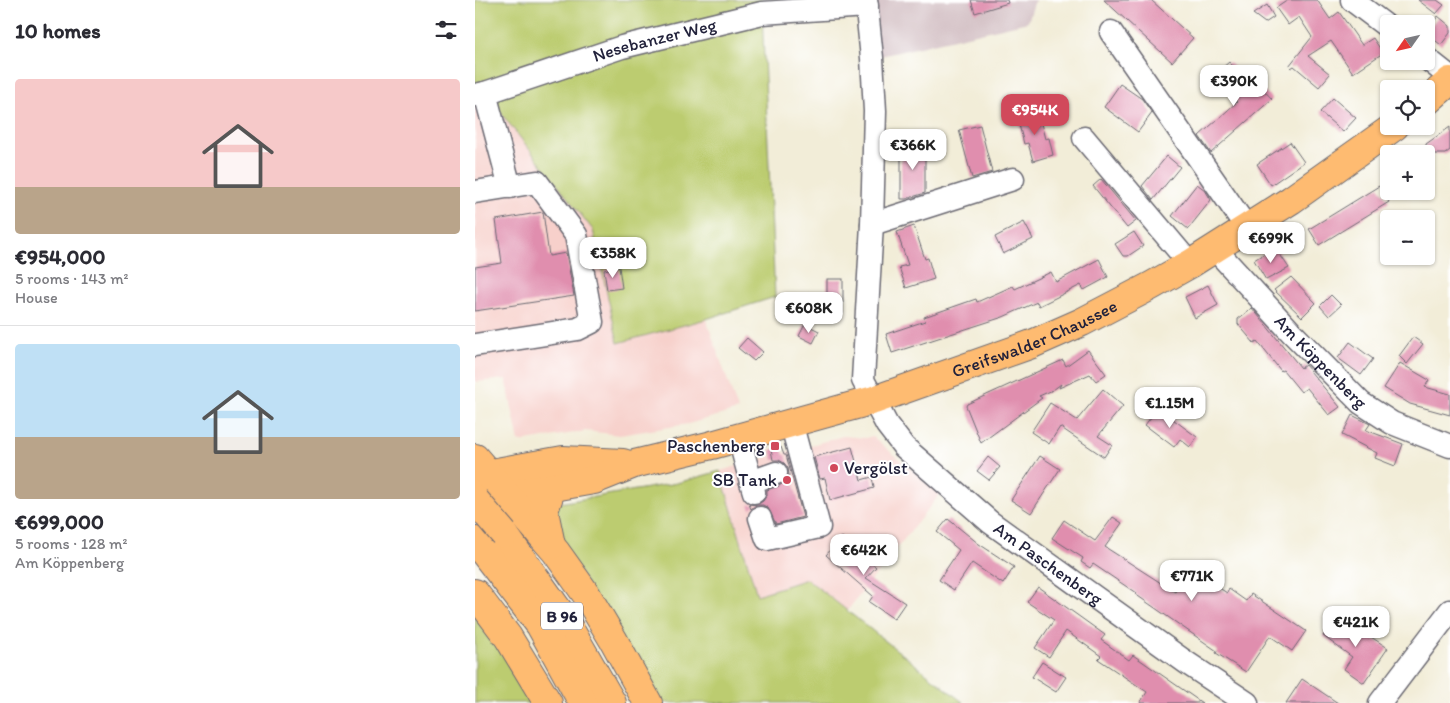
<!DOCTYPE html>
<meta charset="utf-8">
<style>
body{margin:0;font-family:Itim,sans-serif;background:#f7f7f7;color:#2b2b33;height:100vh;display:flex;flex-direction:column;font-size:19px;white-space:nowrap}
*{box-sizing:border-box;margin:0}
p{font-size:16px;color:#7c7c81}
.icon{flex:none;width:28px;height:28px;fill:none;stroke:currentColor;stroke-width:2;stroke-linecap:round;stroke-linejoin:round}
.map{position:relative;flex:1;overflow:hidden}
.details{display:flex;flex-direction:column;background:#fff;width:475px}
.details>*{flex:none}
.needle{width:32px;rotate:236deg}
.fabs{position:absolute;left:905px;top:15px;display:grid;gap:10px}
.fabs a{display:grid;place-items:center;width:55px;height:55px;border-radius:5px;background:#fff;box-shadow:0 1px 4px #0004;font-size:25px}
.price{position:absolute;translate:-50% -42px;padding:0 11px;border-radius:10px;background:#fff;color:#222;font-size:16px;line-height:32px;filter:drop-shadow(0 1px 2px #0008)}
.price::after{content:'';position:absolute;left:50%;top:30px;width:15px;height:11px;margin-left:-8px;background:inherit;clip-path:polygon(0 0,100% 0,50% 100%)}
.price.selected{background:#d1495b;color:#fff}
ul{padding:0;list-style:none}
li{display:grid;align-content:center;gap:10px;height:265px;padding:0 15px}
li+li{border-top:1px solid #e1e1e2}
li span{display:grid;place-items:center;height:155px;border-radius:5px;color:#555}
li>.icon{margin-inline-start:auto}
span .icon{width:90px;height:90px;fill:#fffc;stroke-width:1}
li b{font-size:21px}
h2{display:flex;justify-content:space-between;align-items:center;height:60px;padding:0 15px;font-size:21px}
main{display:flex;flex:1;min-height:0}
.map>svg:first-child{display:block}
.built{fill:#f7d0cb}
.industrial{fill:#d2bec2}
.green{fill:#bccc6f;stroke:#6f7755}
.building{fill:#e08eae}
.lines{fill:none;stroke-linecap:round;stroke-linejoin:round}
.minor-casing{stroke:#6b6972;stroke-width:25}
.major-casing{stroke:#6b6972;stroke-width:30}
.highway-casing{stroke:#6b6972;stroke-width:30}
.minor{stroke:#fff;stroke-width:22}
.major{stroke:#febb71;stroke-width:28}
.highway{stroke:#febb71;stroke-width:28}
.highway-bridge-casing{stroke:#6b6972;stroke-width:30;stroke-linecap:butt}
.highway-bridge{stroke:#febb71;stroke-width:28}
.poi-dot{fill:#d1495b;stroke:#fff;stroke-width:2}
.labels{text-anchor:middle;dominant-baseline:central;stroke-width:4;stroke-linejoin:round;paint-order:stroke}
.shield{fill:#fff;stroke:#646476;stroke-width:1}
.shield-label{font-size:16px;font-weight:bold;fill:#22223b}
.street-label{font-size:18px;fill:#22223b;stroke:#fff}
.poi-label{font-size:18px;fill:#22223b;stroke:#fff;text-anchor:end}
</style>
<main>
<section class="details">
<h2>10 homes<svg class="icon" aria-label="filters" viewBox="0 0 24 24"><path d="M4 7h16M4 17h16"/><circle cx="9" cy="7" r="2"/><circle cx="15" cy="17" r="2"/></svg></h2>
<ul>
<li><span style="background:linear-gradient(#f6c9c9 70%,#b9a48a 0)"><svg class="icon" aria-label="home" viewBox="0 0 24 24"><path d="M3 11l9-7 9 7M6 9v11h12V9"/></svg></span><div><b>€954,000</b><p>5 rooms · 143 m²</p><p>House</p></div></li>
<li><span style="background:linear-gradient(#bfe0f5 60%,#b9a48a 0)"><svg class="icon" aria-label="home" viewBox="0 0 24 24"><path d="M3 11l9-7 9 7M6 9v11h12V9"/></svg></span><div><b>€699,000</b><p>5 rooms · 128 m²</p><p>Am Köppenberg</p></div></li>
</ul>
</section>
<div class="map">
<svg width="975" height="703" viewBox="0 0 975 703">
<rect width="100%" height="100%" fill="#fff"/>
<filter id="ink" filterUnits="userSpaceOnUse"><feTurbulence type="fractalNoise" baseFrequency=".02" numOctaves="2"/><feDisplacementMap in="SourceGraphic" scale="10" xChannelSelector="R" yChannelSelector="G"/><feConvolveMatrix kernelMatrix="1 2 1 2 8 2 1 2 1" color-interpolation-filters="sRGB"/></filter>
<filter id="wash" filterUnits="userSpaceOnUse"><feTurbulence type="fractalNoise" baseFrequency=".0096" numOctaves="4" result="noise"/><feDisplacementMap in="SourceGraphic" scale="20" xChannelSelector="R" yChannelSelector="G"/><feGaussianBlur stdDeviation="1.12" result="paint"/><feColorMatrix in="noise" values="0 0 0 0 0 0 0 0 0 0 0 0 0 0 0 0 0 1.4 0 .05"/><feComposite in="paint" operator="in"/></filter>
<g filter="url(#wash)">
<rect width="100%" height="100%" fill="#f2edd8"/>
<!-- built -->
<g class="built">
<path d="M 0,88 L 10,93 L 118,230 L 143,343 L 231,319 L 263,410 L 213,424 L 145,435 L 111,431 L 44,442 L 31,379 L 0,382 Z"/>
<path d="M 368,436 L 391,438 L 397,436 L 465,494 L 372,611 L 332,579 L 282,595 L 245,471 Z"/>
</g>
<!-- industrial -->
<path class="industrial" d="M 391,0 L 560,0 L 553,22 L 397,58 Z"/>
<!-- green -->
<g class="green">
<path d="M 0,0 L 391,0 L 287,13 L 300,297 L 231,319 L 143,343 L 118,230 L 10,93 L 0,88 Z"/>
<path d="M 245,471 L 282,595 L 332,579 L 489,703 L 185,703 L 86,542 L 79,507 L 84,503 L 202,483 Z"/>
<path d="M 0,593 L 73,703 L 0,703 Z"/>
</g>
<g id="blocks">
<!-- building -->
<g class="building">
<path d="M 496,0 L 532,0 L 533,3 L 500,13 Z"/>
<path d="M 629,0 L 676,0 L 718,38 L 697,62 Z"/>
<path d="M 813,0 L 842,0 L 855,19 L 864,12 L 887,45 L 898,38 L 908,53 L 878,73 L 856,41 L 833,56 L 855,74 L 844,87 L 819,66 L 816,68 L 814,66 L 837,37 L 824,17 L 813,25 L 801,8 Z"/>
<path d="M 943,0 L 962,0 L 969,5 L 961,14 Z"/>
<path d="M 792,5 L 799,17 L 790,23 L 778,14 Z"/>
<path d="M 963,16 L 975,26 L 975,33 L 966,45 L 951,33 Z"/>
<path d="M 754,62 L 778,88 L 783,84 L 797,99 L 736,153 L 724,136 L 762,102 L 738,76 Z"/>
<path d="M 645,84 L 667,99 L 677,113 L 663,132 L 629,107 Z"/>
<path d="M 858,98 L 881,118 L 868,132 L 845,112 Z"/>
<path d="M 563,112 L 570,139 L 574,138 L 578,155 L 558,161 L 553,143 L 549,144 L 542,117 Z"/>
<path d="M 505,125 L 517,172 L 497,178 L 484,130 Z"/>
<path d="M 975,127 L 975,150 L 970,154 L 951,154 L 951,144 Z"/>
<path d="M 815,142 L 829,162 L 796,185 L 782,164 Z"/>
<path d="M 426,145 L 450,145 L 450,193 L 431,199 L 426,199 Z"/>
<path d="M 692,156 L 705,167 L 678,200 L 667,186 Z"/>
<path d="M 626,179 L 661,221 L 652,228 L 618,186 Z"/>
<path d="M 722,184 L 730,190 L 736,200 L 713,229 L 697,216 Z"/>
<path d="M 904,186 L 914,202 L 844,245 L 834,229 Z"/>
<path d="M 68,212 L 74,256 L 91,253 L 99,296 L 0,311 L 0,267 L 27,263 L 21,220 Z"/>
<path d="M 549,222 L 558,239 L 528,254 L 520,237 Z"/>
<path d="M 439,226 L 450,259 L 453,258 L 459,279 L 431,288 L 424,267 L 433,265 L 422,232 Z"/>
<path d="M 659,232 L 668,246 L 653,256 L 648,256 L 640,244 Z"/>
<path d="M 800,247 L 814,268 L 791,280 L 779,260 Z"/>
<path d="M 624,259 L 633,277 L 609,290 L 606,285 L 564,306 L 562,302 L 528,317 L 417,353 L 411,334 L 450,321 L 449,317 L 501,299 L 502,302 L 538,286 L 540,289 L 576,272 L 581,282 Z"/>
<path d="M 144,267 L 147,288 L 132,290 L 129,270 Z"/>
<path d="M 816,277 L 841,303 L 827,317 L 799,290 Z"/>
<rect x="352" y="279" width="16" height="34"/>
<path d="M 733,285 L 743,305 L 720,318 L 710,297 Z"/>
<path d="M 856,295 L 866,305 L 854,316 L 845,306 Z"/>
<path d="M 777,308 L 826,368 L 830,365 L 865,407 L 854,415 L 832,388 L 826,392 L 808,370 L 806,371 L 782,341 L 779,343 L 763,324 L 763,319 Z"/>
<path d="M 330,324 L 344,331 L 338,343 L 324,336 Z"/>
<path d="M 938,337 L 948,344 L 932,364 L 924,356 Z"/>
<path d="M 272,338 L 288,352 L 279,361 L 263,348 Z"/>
<path d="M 875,342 L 898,359 L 886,375 L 863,358 Z"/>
<path d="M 613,350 L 631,374 L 621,381 L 615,374 L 584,388 L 586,384 L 578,390 L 564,396 L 567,398 L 506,443 L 491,406 L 492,404 L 588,360 L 591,366 Z"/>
<path d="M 925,363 L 954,380 L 950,387 L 975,394 L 975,415 L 935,404 L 909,388 Z"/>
<path d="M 628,389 L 648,406 L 623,436 L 637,445 L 629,457 L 585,427 L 574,444 L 556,432 L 575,403 L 602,420 Z"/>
<path d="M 683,408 L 722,437 L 715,447 L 705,439 L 699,447 L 670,425 Z"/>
<path d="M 877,415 L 895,424 L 891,430 L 928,444 L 920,466 L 900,458 L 902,453 L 867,435 Z"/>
<path d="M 306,447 L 309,455 L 311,455 L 328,517 L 301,524 L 293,508 L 288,505 L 281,505 L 276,509 L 274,504 L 282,505 L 288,501 L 292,495 L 292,490 L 304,486 L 311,481 L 314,475 L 313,468 L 309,463 L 304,460 L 298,460 L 296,450 Z"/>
<path d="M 377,447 L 386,480 L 397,477 L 399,488 L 355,500 L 350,478 L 345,479 L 339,457 Z"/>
<path d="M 565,456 L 585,469 L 556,513 L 536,500 Z"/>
<path d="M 513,457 L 525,467 L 514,480 L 502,471 Z"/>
<path d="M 638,517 L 647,523 L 630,547 L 700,592 L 715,569 L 752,593 L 754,589 L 771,601 L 776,594 L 831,631 L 817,651 L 795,636 L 771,672 L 741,653 L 742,651 L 660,594 L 661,593 L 618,564 L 615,568 L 606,562 L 608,558 L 577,538 L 589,520 L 620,541 Z"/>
<path d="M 473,519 L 504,544 L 539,567 L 528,584 L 497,563 L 479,590 L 464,580 L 484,550 L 462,532 Z"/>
<path d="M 367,537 L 401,567 L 391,578 L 430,603 L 419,619 L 394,602 L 398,596 L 351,555 Z"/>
<path d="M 563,587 L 630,635 L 626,640 L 654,660 L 658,655 L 727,703 L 665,703 L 672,692 L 623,659 L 626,656 L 591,631 L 574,657 L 560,648 L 579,620 L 552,602 Z"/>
<path d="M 862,615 L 913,648 L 889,683 L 869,669 L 877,657 L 848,636 Z"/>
<path d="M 567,662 L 591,677 L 581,692 L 557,677 Z"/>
<path d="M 827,679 L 863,703 L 811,703 Z"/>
</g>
</g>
</g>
<g filter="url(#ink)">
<use href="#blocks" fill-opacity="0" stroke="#6b6972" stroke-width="1"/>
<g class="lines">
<!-- minor casing -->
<g class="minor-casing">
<g id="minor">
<path id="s1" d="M 391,0 L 397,58 L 400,111 L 397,224 L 388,380 L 412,425 L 429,447 L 515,522 L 712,663 L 772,703"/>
<path d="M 877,0 L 914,28"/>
<path d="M 636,32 L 772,228"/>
<path d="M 951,58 L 975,77"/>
<path d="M 10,93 L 35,187"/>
<path id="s2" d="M 0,95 L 10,93 L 147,47 L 287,13 L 392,6"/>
<path d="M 609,138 L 715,264"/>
<path d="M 0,192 L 62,182 L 101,235 L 117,322 L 103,329 L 0,345"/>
<path d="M 397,224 L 538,179"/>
<path id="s3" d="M 739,248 L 817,333 L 886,403 L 917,423 L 975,446"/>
<path d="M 264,438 L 276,482"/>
<path d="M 279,492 L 276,482 L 301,473"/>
<path d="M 285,518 L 292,539 L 344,527 L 316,422"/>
<path d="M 905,703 L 975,611"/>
</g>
</g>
<!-- major casing -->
<g class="major-casing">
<g id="major">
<path d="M 951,102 L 975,81"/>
<path d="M 0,476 L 88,460 L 148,463"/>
<path id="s4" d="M 10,499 L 119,480 L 159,464 L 237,445 L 399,400 L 557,344 L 607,322 L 676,286 L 715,264 L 816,200 L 920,126"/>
</g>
</g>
<!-- highway casing -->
<g class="highway-casing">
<g id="highway">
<path d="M 0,458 L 81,552 L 111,594 L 139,641 L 173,703"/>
<path d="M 29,534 L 86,614 L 137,703"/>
<path d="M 0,541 L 65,625 L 108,703"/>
<path d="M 76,545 L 69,511 L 77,487"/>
<path d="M 0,593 L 33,637 L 73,703"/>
</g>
</g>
<!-- minor -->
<use href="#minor" class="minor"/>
<!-- major -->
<use href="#major" class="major"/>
<!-- highway -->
<use href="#highway" class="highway"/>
<!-- highway-bridge casing -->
<g class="highway-bridge-casing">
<path id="highway-bridge" d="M 0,500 L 29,534"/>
</g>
<!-- highway-bridge -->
<use href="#highway-bridge" class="highway-bridge"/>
</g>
</g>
<!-- markers -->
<g class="poi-dot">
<rect x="295" y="441" width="10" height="10" rx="2.5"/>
<circle cx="359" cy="468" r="5"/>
<circle cx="312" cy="480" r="5"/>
</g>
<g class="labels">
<!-- shield labels -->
<rect class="shield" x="66" y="602.5" width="42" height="27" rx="4"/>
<g class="shield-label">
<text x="87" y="616">B 96</text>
</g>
<!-- street labels -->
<g class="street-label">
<text stroke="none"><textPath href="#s2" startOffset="188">Nesebanzer Weg</textPath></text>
<text stroke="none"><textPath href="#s4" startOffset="574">Greifswalder Chaussee</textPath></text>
<text stroke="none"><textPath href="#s3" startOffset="156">Am Köppenberg</textPath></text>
<text stroke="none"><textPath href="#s1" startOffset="645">Am Paschenberg</textPath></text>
</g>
<!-- poi labels -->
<g class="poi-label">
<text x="290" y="446">Paschenberg</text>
<text x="369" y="468" text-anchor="start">Vergölst</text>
<text x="302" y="480">SB Tank</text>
</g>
</g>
</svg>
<div class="fabs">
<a><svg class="needle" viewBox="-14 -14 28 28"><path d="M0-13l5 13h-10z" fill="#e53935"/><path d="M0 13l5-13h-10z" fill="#7c7c81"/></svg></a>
<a><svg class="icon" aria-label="locate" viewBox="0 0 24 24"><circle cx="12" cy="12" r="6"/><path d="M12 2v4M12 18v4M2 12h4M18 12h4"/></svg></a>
<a>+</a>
<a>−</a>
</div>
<b class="price" style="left:759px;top:107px">€390K</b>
<b class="price selected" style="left:560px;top:136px">€954K</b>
<b class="price" style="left:438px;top:171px">€366K</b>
<b class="price" style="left:796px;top:264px">€699K</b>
<b class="price" style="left:138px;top:279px">€358K</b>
<b class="price" style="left:334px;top:334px">€608K</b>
<b class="price" style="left:695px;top:429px">€1.15M</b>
<b class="price" style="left:389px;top:576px">€642K</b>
<b class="price" style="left:717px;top:602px">€771K</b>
<b class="price" style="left:881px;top:648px">€421K</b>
</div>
</main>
